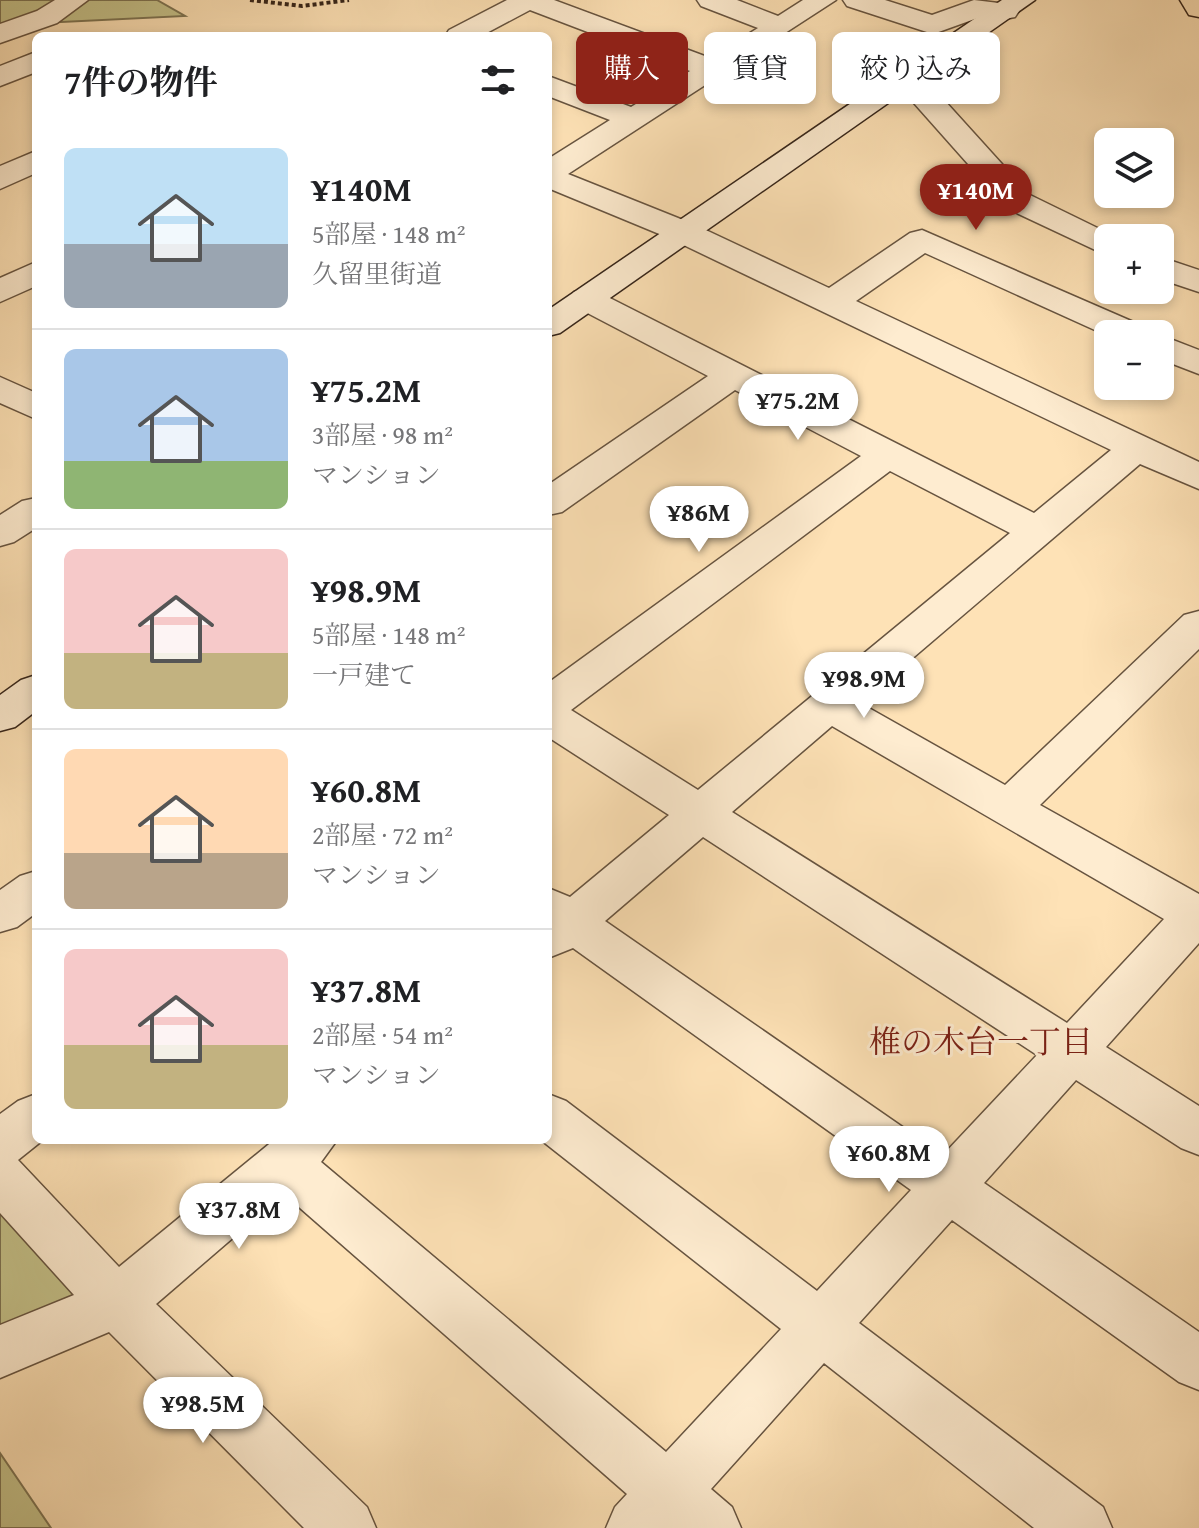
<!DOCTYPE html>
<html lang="ja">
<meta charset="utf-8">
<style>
body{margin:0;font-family:"Gentium Book Plus","Noto Serif JP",serif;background:#f2f2f2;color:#202124;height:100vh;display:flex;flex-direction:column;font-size:30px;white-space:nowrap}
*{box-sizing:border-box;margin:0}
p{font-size:26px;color:#757577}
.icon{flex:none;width:44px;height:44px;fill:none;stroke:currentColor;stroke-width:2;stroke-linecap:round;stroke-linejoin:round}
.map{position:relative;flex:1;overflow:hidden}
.panel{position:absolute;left:32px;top:32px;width:520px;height:1112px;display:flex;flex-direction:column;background:#fff;border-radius:12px;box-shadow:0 4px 12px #0003}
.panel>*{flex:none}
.hud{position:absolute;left:576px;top:32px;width:502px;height:72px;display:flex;gap:16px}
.tools{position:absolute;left:1094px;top:128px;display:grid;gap:16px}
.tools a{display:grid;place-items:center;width:80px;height:80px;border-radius:12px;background:#fff;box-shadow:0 4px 12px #0003;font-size:40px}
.price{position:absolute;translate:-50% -68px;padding:0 18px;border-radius:28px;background:#fff;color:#222;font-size:26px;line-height:52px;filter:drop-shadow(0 2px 4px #0008)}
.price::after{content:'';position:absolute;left:50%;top:48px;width:24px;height:18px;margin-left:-12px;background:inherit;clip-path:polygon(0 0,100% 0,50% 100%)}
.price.active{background:#8f2418;color:#fff}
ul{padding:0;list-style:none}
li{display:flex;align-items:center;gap:24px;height:200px;padding:0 32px}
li+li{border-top:2px solid #e0e0e0}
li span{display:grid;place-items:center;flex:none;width:224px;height:160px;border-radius:12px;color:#555}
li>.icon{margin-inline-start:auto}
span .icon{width:96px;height:96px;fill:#fffc;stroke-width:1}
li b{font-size:34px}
h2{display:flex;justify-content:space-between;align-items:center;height:96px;padding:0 32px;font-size:34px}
.pill{padding:0 28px;border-radius:12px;background:#fff;box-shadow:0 4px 12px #0003;font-size:28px;line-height:72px}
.pill.active{background:#8f2418;color:#fff}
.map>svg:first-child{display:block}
.green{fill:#c5c28a;stroke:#7d7352;stroke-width:2}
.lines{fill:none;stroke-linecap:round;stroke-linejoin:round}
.street-casing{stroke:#675440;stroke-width:3}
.secondary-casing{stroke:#352419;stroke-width:3}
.primary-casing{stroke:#352419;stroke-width:3}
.path{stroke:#352419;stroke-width:4;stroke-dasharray:4 3;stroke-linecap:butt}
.street{fill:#feecd0;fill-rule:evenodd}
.secondary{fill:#feecd0;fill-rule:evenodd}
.primary{fill:#fee2b6;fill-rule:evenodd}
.labels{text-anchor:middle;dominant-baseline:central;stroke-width:6;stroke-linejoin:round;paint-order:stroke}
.quarter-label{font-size:32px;fill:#7a1f14;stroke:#feecd0}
</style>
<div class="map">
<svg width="1199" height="1528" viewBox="0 0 1199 1528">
<rect width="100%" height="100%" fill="#fee2b6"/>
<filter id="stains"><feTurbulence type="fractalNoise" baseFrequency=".0025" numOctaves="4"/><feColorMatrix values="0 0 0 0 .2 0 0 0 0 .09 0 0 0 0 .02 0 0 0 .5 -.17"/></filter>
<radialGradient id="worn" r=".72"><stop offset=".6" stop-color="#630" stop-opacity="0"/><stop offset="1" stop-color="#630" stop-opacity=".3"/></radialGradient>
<!-- green -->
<g class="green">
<path d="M 0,0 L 157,0 L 185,16 L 0,25 Z"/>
<path d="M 0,1176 L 117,1303 L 0,1349 Z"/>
<path d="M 0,1453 L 51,1528 L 0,1528 Z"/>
</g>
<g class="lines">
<!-- street casing -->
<g class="street-casing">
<g id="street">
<path d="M 55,0 L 88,0 L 57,23 L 0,43 L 0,24 L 37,11 Z"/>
<path d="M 507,0 L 554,0 L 710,58 L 758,28 L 701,6 L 697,0 L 737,0 L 778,16 L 803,0 L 836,0 L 568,174 L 693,224 L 829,288 L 910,233 L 922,230 L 1145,327 L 1151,334 L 1108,336 L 925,253 L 856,301 L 1199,462 L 1199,489 L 1140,464 L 860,703 L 1005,785 L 1184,615 L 1199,611 L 1199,649 L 1040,805 L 1199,894 L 1199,943 L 1106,1047 L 1199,1106 L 1199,1155 L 1181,1148 L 1076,1080 L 984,1183 L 1199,1332 L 1199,1390 L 1179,1382 L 952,1220 L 859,1323 L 1103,1507 L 1112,1528 L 1034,1528 L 824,1363 L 711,1489 L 732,1507 L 741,1528 L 606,1528 L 615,1507 L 627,1494 L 284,1194 L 156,1304 L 367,1507 L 376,1528 L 304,1528 L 109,1332 L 0,1378 L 0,1325 L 74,1295 L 0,1213 L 0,1114 L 18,1101 L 36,1094 L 36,1140 L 43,1140 L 18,1160 L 119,1267 L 274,1140 L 337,1140 L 321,1162 L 666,1452 L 781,1329 L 541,1140 L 548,1140 L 548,1094 L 566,1101 L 817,1291 L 911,1190 L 573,948 L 548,958 L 548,888 L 570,897 L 669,815 L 548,737 L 548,683 L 861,456 L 735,390 L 562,512 L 548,515 L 548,485 L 708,376 L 574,306 L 569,299 L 574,292 L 586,289 L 598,292 L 1034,513 L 1111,450 L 669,238 L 548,188 L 548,159 L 610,120 L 548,96 L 548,76 L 631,107 L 690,71 L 530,10 L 481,36 L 445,36 L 449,30 ZM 890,471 L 1010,533 L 698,790 L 571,710 ZM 832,726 L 1164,919 L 1067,1023 L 732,812 ZM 703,837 L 1037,1055 L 943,1155 L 605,921 Z"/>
<path d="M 843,0 L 885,0 L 932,15 L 974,0 L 1015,5 L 1019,11 L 1015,17 L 1005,19 L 983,16 L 933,34 L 847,6 Z"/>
<path d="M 36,52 L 36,72 L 0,86 L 0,66 Z"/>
<path d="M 895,76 L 935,90 L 1030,195 L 1118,238 L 1108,238 L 1108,256 L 1008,209 L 913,102 L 884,91 L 880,85 L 884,79 Z"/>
<path d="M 36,151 L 36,173 L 0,189 L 0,166 Z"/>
<path d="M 1160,257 L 1199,270 L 1199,292 L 1160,279 Z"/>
<path d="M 36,262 L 36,286 L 0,302 L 0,278 Z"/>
<path d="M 1160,335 L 1199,350 L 1199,374 L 1160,359 Z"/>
<path d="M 0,377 L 36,393 L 36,419 L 0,403 Z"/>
<path d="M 36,498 L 36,528 L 14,542 L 0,546 L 0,515 L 22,501 Z"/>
<path d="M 36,871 L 36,913 L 17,927 L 0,932 L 0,890 L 20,876 Z"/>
</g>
</g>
<!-- secondary casing -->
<g class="secondary-casing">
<g id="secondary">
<path d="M 1002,0 L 1035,0 L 560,333 L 548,336 L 548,310 Z"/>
<path d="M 36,675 L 36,711 L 15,727 L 0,731 L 0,695 L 21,680 Z"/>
</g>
</g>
<!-- primary casing -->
<g class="primary-casing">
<path id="primary" d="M 1180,0 L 1199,0 L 1199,17 L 1189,15 Z"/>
</g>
<!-- path -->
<path class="path" d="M 250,0 L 302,6 L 349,0"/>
<!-- street -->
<use href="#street" class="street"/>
<!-- secondary -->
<use href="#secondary" class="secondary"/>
<!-- primary -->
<use href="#primary" class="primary"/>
</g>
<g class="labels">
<!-- quarter labels -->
<g class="quarter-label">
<text x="981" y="1041">椎の木台一丁目</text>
</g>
</g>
<rect width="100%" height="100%" filter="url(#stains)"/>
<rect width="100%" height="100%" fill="url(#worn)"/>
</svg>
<div class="tools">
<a><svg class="icon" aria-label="layers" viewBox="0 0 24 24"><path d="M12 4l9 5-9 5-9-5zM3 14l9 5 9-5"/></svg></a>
<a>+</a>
<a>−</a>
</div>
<b class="price active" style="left:976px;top:232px">¥140M</b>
<b class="price" style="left:798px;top:442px">¥75.2M</b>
<b class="price" style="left:699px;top:554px">¥86M</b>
<b class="price" style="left:864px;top:720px">¥98.9M</b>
<b class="price" style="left:889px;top:1194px">¥60.8M</b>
<b class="price" style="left:239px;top:1251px">¥37.8M</b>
<b class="price" style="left:203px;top:1445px">¥98.5M</b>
<div class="hud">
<a class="pill active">購入</a>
<a class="pill">賃貸</a>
<a class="pill">絞り込み</a>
</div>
<section class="panel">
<h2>7件の物件<svg class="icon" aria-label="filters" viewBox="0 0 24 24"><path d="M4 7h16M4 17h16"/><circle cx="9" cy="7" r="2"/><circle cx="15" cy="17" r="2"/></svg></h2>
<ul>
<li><span style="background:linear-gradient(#bfe0f5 60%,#9aa5b1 0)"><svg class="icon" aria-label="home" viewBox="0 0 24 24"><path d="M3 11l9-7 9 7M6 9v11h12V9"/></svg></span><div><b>¥140M</b><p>5部屋 · 148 m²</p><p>久留里街道</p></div></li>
<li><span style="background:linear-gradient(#a9c7e8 70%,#8fb573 0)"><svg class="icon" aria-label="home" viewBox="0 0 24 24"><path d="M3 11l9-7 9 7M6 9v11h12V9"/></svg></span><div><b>¥75.2M</b><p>3部屋 · 98 m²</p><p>マンション</p></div></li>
<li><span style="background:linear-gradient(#f6c9c9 65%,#c2b280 0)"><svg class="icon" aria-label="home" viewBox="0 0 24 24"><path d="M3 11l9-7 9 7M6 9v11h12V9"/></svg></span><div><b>¥98.9M</b><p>5部屋 · 148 m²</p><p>一戸建て</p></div></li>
<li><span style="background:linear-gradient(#ffd9b3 65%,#b9a48a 0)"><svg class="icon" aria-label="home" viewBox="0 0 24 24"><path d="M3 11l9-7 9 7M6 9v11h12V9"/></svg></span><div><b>¥60.8M</b><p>2部屋 · 72 m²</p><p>マンション</p></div></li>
<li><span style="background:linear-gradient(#f6c9c9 60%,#c2b280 0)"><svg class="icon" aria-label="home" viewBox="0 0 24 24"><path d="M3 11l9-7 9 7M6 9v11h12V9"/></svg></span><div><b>¥37.8M</b><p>2部屋 · 54 m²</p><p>マンション</p></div></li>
</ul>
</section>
</div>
